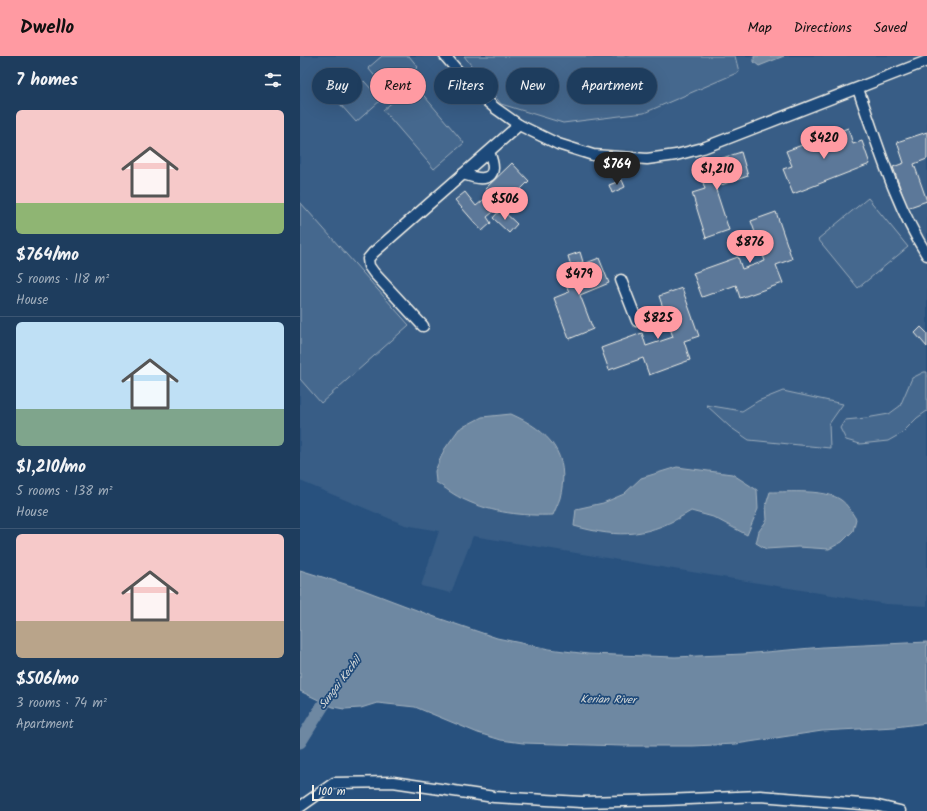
<!DOCTYPE html>
<meta charset="utf-8">
<style>
body{margin:0;font-family:Kalam,sans-serif;background:#264464;color:#f1f3f6;height:100vh;display:flex;flex-direction:column;font-size:15px;white-space:nowrap}
*{box-sizing:border-box;margin:0}
p{font-size:13px;color:#a1aebc}
.icon{flex:none;width:22px;height:22px;fill:none;stroke:currentColor;stroke-width:2;stroke-linecap:round;stroke-linejoin:round}
.map{position:relative;flex:1;overflow:hidden}
.details{display:flex;flex-direction:column;background:#1e3d5e;width:300px}
.details>*{flex:none}
.top-card{position:absolute;left:12px;top:12px;width:380px;height:36px;display:flex;gap:8px}
.scale{position:absolute;left:12px;bottom:10px;width:109px;box-sizing:border-box;padding-left:4px;border:2px solid #f4f1e8;border-top:0;font-size:11px;line-height:14px;white-space:nowrap;color:#f4f1e8;-webkit-text-stroke:3px #1f4a7a;paint-order:stroke}
.price{position:absolute;translate:-50% -34px;padding:0 9px;border-radius:14px;background:#ff9aa2;color:#111;font-size:13px;line-height:26px;filter:drop-shadow(0 1px 2px #0008)}
.price::after{content:'';position:absolute;left:50%;top:24px;width:12px;height:9px;margin-left:-6px;background:inherit;clip-path:polygon(0 0,100% 0,50% 100%)}
.price.current{background:#222;color:#fff}
ul{padding:0;list-style:none}
li{display:grid;align-content:center;gap:8px;height:212px;padding:0 16px}
li+li{border-top:1px solid #3c5673}
li span{display:grid;place-items:center;height:124px;border-radius:6px;color:#555}
li>.icon{margin-inline-start:auto}
span .icon{width:72px;height:72px;fill:#fffc;stroke-width:1}
li b{font-size:17px}
h2{display:flex;justify-content:space-between;align-items:center;height:48px;padding:0 16px;font-size:17px}
.pill{padding:0 14px;border-radius:18px;background:#1e3d5e;box-shadow:0 4px 16px #0002,0 0 0 1px #3c5673;font-size:14px;line-height:36px}
.pill.current{background:#ff9aa2;color:#111}
header{display:flex;align-items:center;gap:24px;box-sizing:border-box;height:56px;padding:0 20px;background:#ff9aa2;color:#111}
header strong{font-size:19px}
nav{display:flex;gap:22px;margin-inline-start:auto;font-size:14px}
main{display:flex;flex:1;min-height:0}
.map>svg:first-child{display:block}
.built{fill:#375d86}
.green{fill:#45688e;stroke:#9cacbb}
.water{fill:#6e88a2;stroke:#a4b2be}
.lines{fill:none;stroke-linecap:round;stroke-linejoin:round}
.river{stroke:#6e88a2;stroke-width:13}
.building{fill:#5b7899;stroke:#f4f1e8}
.minor-casing{stroke:#f4f1e8;stroke-width:13}
.minor{stroke:#1f4a7a;stroke-width:10}
.labels{text-anchor:middle;dominant-baseline:central;stroke-width:3.5;stroke-linejoin:round;paint-order:stroke}
.water-label{font-size:11px;font-style:italic;fill:#d9dcda;stroke:#1f4a7a}
</style>
<header>
<strong>Dwello</strong>
<nav><a>Map</a><a>Directions</a><a>Saved</a></nav>
</header>
<main>
<section class="details">
<h2>7 homes<svg class="icon" aria-label="filters" viewBox="0 0 24 24"><path d="M4 7h16M4 17h16"/><circle cx="9" cy="7" r="2"/><circle cx="15" cy="17" r="2"/></svg></h2>
<ul>
<li><span style="background:linear-gradient(#f6c9c9 75%,#8fb573 0)"><svg class="icon" aria-label="home" viewBox="0 0 24 24"><path d="M3 11l9-7 9 7M6 9v11h12V9"/></svg></span><div><b>$764/mo</b><p>5 rooms · 118 m²</p><p>House</p></div></li>
<li><span style="background:linear-gradient(#bfe0f5 70%,#7fa58c 0)"><svg class="icon" aria-label="home" viewBox="0 0 24 24"><path d="M3 11l9-7 9 7M6 9v11h12V9"/></svg></span><div><b>$1,210/mo</b><p>5 rooms · 138 m²</p><p>House</p></div></li>
<li><span style="background:linear-gradient(#f6c9c9 70%,#b9a48a 0)"><svg class="icon" aria-label="home" viewBox="0 0 24 24"><path d="M3 11l9-7 9 7M6 9v11h12V9"/></svg></span><div><b>$506/mo</b><p>3 rooms · 74 m²</p><p>Apartment</p></div></li>
</ul>
</section>
<div class="map">
<svg width="627" height="755" viewBox="0 0 627 755">
<rect width="100%" height="100%" fill="#28517e"/>
<filter id="ink" filterUnits="userSpaceOnUse"><feTurbulence type="fractalNoise" baseFrequency=".025" numOctaves="2"/><feDisplacementMap in="SourceGraphic" scale="8" xChannelSelector="R" yChannelSelector="G"/><feConvolveMatrix kernelMatrix="1 2 1 2 8 2 1 2 1" color-interpolation-filters="sRGB"/></filter>
<g filter="url(#ink)">
<!-- built -->
<path class="built" d="M 0,0 L 627,0 L 627,550 L 586,548 L 173,480 L 151,537 L 121,530 L 139,475 L 105,469 L 0,425 Z"/>
<!-- green -->
<g class="green">
<path d="M 82,0 L 109,0 L 118,11 L 88,36 L 68,12 Z"/>
<path d="M 164,0 L 435,0 L 439,16 L 344,57 L 263,67 L 201,48 Z"/>
<path d="M 64,25 L 81,44 L 56,66 L 40,48 Z"/>
<path d="M 114,28 L 164,87 L 134,113 L 83,54 Z"/>
<path d="M 568,142 L 608,191 L 558,232 L 518,183 Z"/>
<path d="M 0,146 L 109,269 L 21,347 L 0,323 Z"/>
<path d="M 624,316 L 627,316 L 627,355 L 617,362 L 602,377 L 588,385 L 560,388 L 546,384 L 540,372 L 545,364 L 566,362 L 589,358 L 600,350 L 612,322 Z"/>
<path d="M 483,335 L 543,348 L 529,368 L 530,392 L 449,384 L 430,371 L 406,349 L 442,355 L 458,345 Z"/>
</g>
<!-- water -->
<g class="water">
<path d="M 454,0 L 484,0 L 459,10 L 454,6 Z"/>
<path d="M 211,358 C 249,375 271,398 260,442 C 258,448 255,454 253,459 C 223,460 192,457 165,444 C 155,440 145,432 136,426 L 135,415 L 144,394 L 159,373 L 182,361 Z"/>
<path d="M 377,411 L 432,418 L 457,434 L 458,453 L 447,479 L 413,461 L 391,455 C 349,481 321,483 274,470 L 276,453 L 303,447 L 324,438 L 341,422 Z"/>
<path d="M 470,436 C 489,436 526,433 541,444 C 547,448 552,457 556,463 L 553,475 L 542,486 L 529,493 L 498,491 L 466,493 L 456,487 L 459,475 L 467,464 L 466,449 Z"/>
<path d="M 0,514 L 61,533 L 135,561 L 197,582 L 249,593 L 288,598 L 375,601 L 443,598 L 523,591 L 627,586 L 627,667 L 595,671 L 522,675 L 436,688 L 393,690 L 322,690 L 223,687 L 201,684 L 178,677 L 115,651 L 77,647 L 61,652 L 44,653 L 33,651 L 0,635 Z"/>
</g>
<g class="lines">
<!-- river -->
<path class="river" d="M 0,686 L 25,646 L 35,633"/>
</g>
<!-- building -->
<g class="building">
<path d="M 548,72 L 553,88 L 562,85 L 570,108 L 493,138 L 483,113 L 492,110 L 486,95 Z"/>
<path d="M 627,76 L 627,103 L 614,108 L 627,145 L 607,152 L 593,111 L 604,107 L 597,86 Z"/>
<path d="M 441,96 L 448,120 L 415,131 L 429,174 L 406,182 L 392,137 L 405,133 L 398,110 Z"/>
<path d="M 212,107 L 229,125 L 208,146 L 202,140 L 196,146 L 185,133 Z"/>
<path d="M 322,124 L 325,131 L 312,137 L 309,129 Z"/>
<path d="M 165,136 L 176,150 L 188,140 L 198,152 L 187,161 L 191,167 L 182,175 L 155,144 Z"/>
<path d="M 201,153 L 217,168 L 209,177 L 193,162 Z"/>
<path d="M 476,156 L 492,203 L 476,209 L 483,227 L 440,242 L 436,229 L 402,241 L 393,217 L 438,201 L 442,213 L 465,205 L 451,165 Z"/>
<path d="M 280,196 L 283,206 L 271,210 L 268,200 Z"/>
<path d="M 299,202 L 309,227 L 280,239 L 293,273 L 269,283 L 254,242 L 269,236 L 261,217 Z"/>
<path d="M 382,232 L 399,280 L 384,285 L 390,304 L 349,319 L 343,302 L 309,314 L 301,292 L 342,277 L 346,290 L 373,281 L 359,240 Z"/>
<path d="M 621,271 L 627,277 L 627,291 L 615,277 Z"/>
</g>
<g class="lines">
<!-- minor casing -->
<g class="minor-casing">
<g id="minor">
<path d="M 145,0 L 175,35 L 195,52 L 219,69 L 258,88 L 293,99 L 347,103 L 376,99 L 403,92 L 627,5"/>
<path d="M 558,33 C 578,89 595,148 627,199"/>
<path d="M 163,118 C 172,121 192,128 193,112 C 193,107 191,101 189,96"/>
<path d="M 321,224 L 337,265"/>
<path d="M 123,270 L 74,217 L 69,210 L 68,203 L 73,197 L 219,69"/>
<path d="M 0,751 L 34,727 L 93,726 L 194,741 L 281,746 L 365,744 L 460,740 L 574,749 L 600,755"/>
</g>
</g>
<!-- minor -->
<use href="#minor" class="minor"/>
</g>
</g>
<g class="labels">
<!-- water labels -->
<g class="water-label">
<text transform="translate(40 627) rotate(-53)">Sungai Kechil</text>
<text transform="translate(308 644) rotate(1)">Kerian River</text>
</g>
</g>
</svg>
<div class="scale">100 m</div>
<b class="price" style="left:524px;top:104px">$420</b>
<b class="price current" style="left:317px;top:130px">$764</b>
<b class="price" style="left:417px;top:135px">$1,210</b>
<b class="price" style="left:205px;top:165px">$506</b>
<b class="price" style="left:450px;top:208px">$876</b>
<b class="price" style="left:279px;top:240px">$479</b>
<b class="price" style="left:358px;top:284px">$825</b>
<div class="top-card">
<a class="pill">Buy</a>
<a class="pill current">Rent</a>
<a class="pill">Filters</a>
<a class="pill">New</a>
<a class="pill">Apartment</a>
</div>
</div>
</main>
